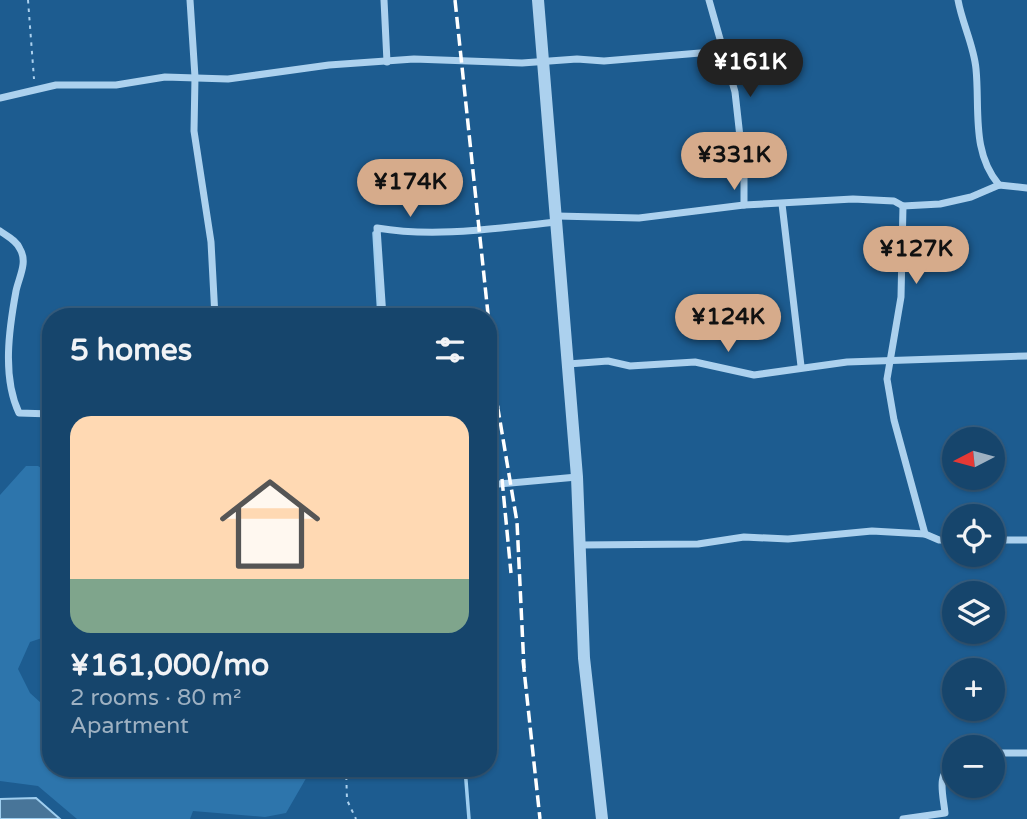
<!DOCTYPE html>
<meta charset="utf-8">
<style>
body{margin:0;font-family:"Varela Round",sans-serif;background:#234f74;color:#f1f3f6;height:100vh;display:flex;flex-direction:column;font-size:26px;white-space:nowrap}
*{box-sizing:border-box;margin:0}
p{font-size:23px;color:#9eb1c2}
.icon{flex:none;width:38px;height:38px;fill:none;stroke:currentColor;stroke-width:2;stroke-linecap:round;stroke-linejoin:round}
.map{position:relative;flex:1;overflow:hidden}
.details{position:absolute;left:42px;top:308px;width:455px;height:469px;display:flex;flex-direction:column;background:#16456c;border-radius:28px;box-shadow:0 2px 5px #0004,0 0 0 2px #355d7f}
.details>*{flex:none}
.needle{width:46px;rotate:264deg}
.tools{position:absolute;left:942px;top:427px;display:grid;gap:14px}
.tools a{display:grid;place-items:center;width:63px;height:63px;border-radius:50%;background:#16456c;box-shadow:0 2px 5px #0004,0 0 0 2px #355d7f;font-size:35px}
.price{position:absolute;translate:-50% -60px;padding:0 16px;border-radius:24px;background:#d6ab8b;color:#111;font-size:23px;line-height:46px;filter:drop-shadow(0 2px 4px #0008)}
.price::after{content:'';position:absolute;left:50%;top:42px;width:21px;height:16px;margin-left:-10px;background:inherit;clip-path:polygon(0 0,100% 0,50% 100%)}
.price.active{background:#222;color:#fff}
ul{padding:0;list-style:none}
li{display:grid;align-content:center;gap:14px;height:371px;padding:0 28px}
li+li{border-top:2px solid #355d7f}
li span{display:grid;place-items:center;height:217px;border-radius:21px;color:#555}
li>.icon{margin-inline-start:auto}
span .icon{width:126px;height:126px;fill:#fffc;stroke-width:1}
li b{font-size:30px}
h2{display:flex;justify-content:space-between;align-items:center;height:84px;padding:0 28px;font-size:30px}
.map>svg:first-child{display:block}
.green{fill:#2d75ac}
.water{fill:#487599;stroke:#9fceef;stroke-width:2}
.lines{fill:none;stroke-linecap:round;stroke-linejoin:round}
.stream{stroke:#9fceef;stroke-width:3.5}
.path{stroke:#acd1ee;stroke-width:2;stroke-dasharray:3.5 5;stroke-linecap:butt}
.minor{stroke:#acd1ee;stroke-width:7}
.tertiary{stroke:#acd1ee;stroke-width:12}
.rail{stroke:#fff;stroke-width:3.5;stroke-dasharray:12 5;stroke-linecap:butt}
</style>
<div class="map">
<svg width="1027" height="819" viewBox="0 0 1027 819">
<rect width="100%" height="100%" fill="#1d5c90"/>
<!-- green -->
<path class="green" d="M 26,466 L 38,466 L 51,474 L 51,521 L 45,527 L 51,554 L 51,635 L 30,642 L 18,669 L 30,693 L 51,712 L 51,768 L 312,768 L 286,813 L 265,817 L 193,811 L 190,819 L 77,819 L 38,786 L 0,781 L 0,495 Z"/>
<!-- water -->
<path class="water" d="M 36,798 L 60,819 L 0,819 L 0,799 Z"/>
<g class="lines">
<!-- stream -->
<g class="stream">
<path d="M 374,233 L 379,317"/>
<path d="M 465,768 L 469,819"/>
</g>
<!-- path -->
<g class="path">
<path d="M 28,0 L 34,79"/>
<path d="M 346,768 L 347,800 L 356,819"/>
</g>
<!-- minor -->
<g class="minor">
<path d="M 190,0 L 195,77 L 194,131 L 211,242 L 215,317"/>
<path d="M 384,0 L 387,62"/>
<path d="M 709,0 L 735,92 L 744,173 L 744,205"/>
<path d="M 958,0 C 962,23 974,46 976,69 C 980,109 971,152 999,185"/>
<path d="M 0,98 L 56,85 L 116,85 L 165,77 L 228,79 L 329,65 L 414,59 L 522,63 L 577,59 L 604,61 L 724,51"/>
<path d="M 782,204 L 801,366"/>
<path d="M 903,206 L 901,297 L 887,379 L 894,420 L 925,534"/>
<path d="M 557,216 L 639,218 L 744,205 L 853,199 L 894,201 L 903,206 L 940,204 L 971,197 L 999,185 L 1027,188"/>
<path d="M 0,231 C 7,236 17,241 20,249 C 28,262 19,277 16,291 C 9,329 2,377 19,413 L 51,414"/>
<path d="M 383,317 L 377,228 C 436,238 497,228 557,222"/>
<path d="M 568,364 L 608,361 L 630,366 L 695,362 L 754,375 L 847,362 L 1027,356"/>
<path d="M 488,485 L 577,477"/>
<path d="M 992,540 L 1027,540"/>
<path d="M 579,545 L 698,544 L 744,537 L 788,539 L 872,531 L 925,534 L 939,540 L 954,540"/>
<path d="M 992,753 L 1027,753"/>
<path d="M 903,819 L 945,813 C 943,793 936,775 954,762"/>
</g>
<!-- tertiary -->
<path class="tertiary" d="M 538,0 L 577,477 L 584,658 L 602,819"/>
<!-- rail -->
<g class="rail">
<path d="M 455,0 L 498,409 L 517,522 L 524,668"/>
<path d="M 502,479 L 511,573"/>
<path d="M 523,660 L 540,819"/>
</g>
</g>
</svg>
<div class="tools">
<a><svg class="needle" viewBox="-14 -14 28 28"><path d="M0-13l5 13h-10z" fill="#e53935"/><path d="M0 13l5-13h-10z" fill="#9eb1c2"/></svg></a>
<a><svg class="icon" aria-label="locate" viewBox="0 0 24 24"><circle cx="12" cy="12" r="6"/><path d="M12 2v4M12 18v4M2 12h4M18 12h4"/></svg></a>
<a><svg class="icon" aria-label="layers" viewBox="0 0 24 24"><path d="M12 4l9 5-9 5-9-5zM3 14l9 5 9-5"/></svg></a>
<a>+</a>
<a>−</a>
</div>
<b class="price active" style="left:750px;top:99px">¥161K</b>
<b class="price" style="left:734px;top:192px">¥331K</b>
<b class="price" style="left:410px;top:219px">¥174K</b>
<b class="price" style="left:916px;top:286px">¥127K</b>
<b class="price" style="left:728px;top:354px">¥124K</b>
<section class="details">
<h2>5 homes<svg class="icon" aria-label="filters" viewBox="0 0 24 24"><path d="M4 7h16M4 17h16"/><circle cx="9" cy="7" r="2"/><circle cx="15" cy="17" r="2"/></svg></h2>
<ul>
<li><span style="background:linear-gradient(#ffd9b3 75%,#7fa58c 0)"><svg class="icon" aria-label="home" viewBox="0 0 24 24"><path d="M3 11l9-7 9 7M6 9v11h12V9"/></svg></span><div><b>¥161,000/mo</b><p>2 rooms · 80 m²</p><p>Apartment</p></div></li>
</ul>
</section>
</div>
